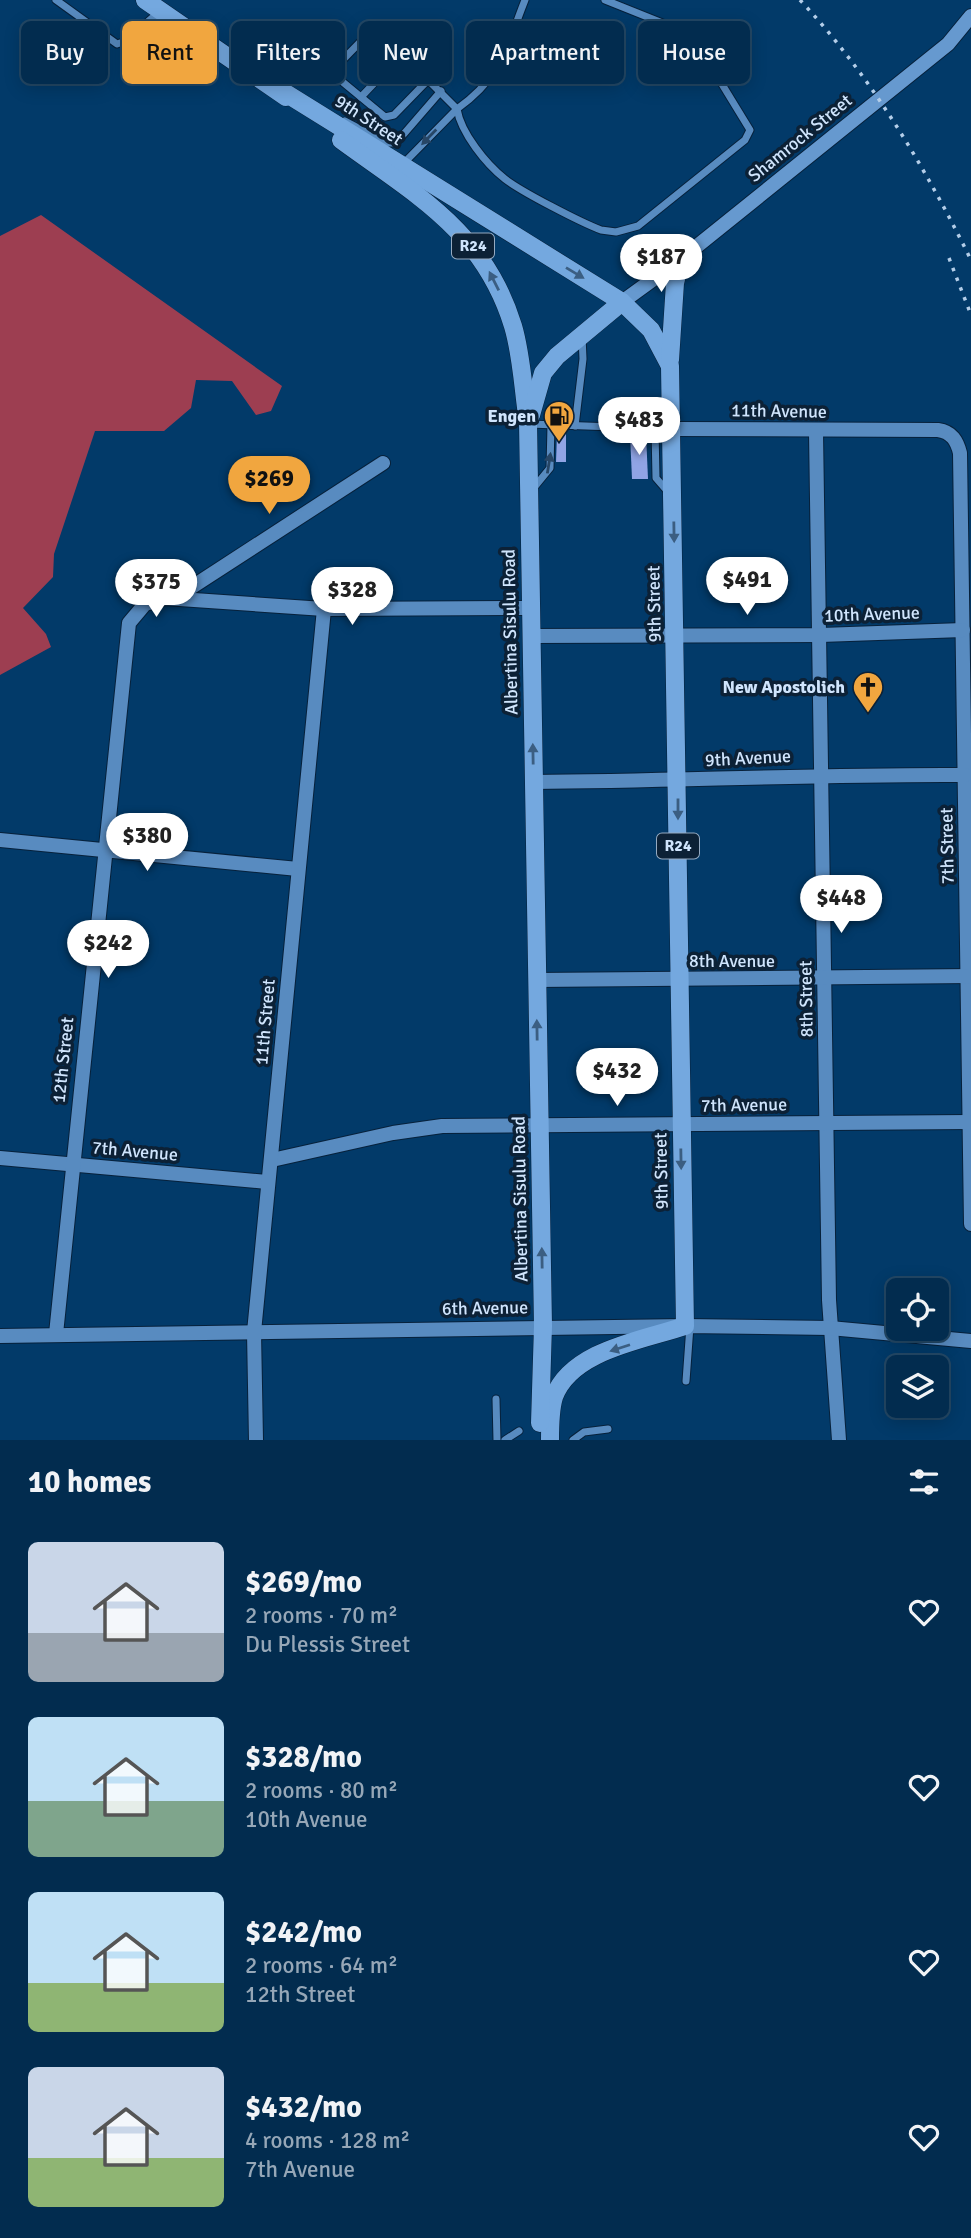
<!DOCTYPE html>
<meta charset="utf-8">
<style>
body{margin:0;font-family:Signika,sans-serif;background:#0c3456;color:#f1f3f6;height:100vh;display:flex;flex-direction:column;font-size:26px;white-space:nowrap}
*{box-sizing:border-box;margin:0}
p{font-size:23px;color:#96a7b7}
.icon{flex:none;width:38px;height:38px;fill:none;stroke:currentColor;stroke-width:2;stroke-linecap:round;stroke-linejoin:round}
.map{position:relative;height:1440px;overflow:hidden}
.sheet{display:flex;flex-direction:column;background:#022c4f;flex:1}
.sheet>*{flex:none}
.hud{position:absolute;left:21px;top:21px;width:929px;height:63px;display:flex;gap:14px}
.buttons{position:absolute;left:886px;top:1278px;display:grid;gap:14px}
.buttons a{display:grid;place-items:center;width:63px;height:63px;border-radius:10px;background:#022c4f;box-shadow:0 4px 18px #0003,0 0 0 2px #234866;font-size:35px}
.price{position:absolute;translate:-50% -60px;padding:0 16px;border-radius:24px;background:#fff;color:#222;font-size:23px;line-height:46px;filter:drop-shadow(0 2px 4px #0008)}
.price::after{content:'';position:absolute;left:50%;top:42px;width:21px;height:16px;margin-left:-10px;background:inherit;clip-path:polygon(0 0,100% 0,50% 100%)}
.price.on{background:#f1a63f;color:#111}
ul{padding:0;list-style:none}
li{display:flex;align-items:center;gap:21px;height:175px;padding:0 28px}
li span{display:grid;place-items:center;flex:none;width:196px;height:140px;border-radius:10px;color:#555}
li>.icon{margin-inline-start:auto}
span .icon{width:84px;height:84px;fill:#fffc;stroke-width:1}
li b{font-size:30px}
h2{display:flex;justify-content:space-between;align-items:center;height:84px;padding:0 28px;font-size:30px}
.tag{padding:0 24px;border-radius:10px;background:#022c4f;box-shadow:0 4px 18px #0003,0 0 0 2px #234866;font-size:24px;line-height:63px}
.tag.on{background:#f1a63f;color:#111}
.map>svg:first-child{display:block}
.green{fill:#9d3e51}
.building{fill:#90a4e5}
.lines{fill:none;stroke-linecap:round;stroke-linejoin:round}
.lane-casing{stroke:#07213b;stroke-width:9}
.street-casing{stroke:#07213b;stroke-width:16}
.secondary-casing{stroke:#07213b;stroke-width:16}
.primary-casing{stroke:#07213b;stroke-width:19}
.lane{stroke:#588bc0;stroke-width:7}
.street{stroke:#588bc0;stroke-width:14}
.secondary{stroke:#6699cf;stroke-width:14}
.primary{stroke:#74a8df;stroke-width:18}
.rail{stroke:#b4cee9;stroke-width:3.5;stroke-dasharray:3.5 7;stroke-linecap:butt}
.oneway{fill:#274666}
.oneway2{fill:#3b5e82}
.labels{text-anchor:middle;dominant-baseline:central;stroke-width:7;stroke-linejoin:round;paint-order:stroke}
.shield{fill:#0c2136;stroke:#95aac1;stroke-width:2}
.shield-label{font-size:16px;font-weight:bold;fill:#d0e5fd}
.street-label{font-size:18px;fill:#d0e5fd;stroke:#0c2136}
.poi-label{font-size:18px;font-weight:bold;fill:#d0e5fd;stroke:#0c2136;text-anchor:end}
</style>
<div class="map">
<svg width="971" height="1440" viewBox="0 0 971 1440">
<rect width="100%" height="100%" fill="#023a69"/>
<!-- green -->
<path class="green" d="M 41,215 L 282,386 L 271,411 L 256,415 L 232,381 L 196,380 L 191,408 L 164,431 L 95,431 L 54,554 L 53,577 L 23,608 L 46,634 L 51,647 L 0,675 L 0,236 Z"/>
<!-- building -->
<g class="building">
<path d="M 557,433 L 566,433 L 566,462 L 556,462 Z"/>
<path d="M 630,434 L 646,434 L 648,479 L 632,479 Z"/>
</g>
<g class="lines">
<!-- lane casing -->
<g class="lane-casing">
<g id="lane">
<path d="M 56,0 L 117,44 L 126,41 L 159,12"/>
<path d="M 304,50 L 385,117 L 394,115 L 429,79"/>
<path d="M 331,72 L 368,34 L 380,32 L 457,109 C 502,77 506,48 525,0"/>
<path d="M 361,97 L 402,54"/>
<path d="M 457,109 C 461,133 486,164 505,179 C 522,192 580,222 601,230 L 616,232 L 638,226 L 745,140 L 750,130 L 695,40 L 680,30 L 605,0"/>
<path d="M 345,121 L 387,143 L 396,143 L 441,91"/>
<path d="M 401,166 L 457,109"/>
<path d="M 529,424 L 671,429"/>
<path d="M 575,426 L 583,359 L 582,336"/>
<path d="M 655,429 L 656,478 L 669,493"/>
<path d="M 532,490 L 550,468 L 551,425"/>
<path d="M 686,1381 L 690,1326"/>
<path d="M 496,1399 L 497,1440"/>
<path d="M 505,1440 L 519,1431"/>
<path d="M 573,1440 L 584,1432 L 608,1429"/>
</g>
</g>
<!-- street casing -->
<g class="street-casing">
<g id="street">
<path d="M 672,429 L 938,430 C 952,432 957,441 960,453 L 971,1224"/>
<path d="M 816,432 L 829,1300 L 839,1440"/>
<path d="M 175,598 L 383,463"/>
<path d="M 531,636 L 821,635 L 963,630"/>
<path d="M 534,782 C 677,781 821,774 965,775"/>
<path d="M 0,840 L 298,869"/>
<path d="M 536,980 L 971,976"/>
<path d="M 0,1158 L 267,1182"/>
<path d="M 272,1160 L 393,1133 L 442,1126 L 969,1122"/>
<path d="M 56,1334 L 129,623 L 145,604 L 165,598 L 324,609 L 531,608"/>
<path d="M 0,1336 L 685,1326 L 830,1328 L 971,1341"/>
<path d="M 256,1440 L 254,1332 L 324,609"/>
</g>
</g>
<!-- secondary casing -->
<g class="secondary-casing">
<path id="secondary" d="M 622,302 L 681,259 L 948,44 L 971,16"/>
</g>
<!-- primary casing -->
<g class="primary-casing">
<g id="primary">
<path d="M 145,0 L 286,97"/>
<path d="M 279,89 L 622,302 L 651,330 L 670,366 L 685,1326 C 644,1340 571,1350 554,1397 C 550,1410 550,1426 550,1440"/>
<path d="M 341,140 C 416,195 484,231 513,326 C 522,356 523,390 528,422 L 543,1326 L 540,1423"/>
<path d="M 670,360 L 675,283 L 681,259"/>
<path d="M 531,415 L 543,373 L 557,356 L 622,302"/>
</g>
</g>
<!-- lane -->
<use href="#lane" class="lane"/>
<!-- street -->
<use href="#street" class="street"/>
<!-- secondary -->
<use href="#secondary" class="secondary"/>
<!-- primary -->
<use href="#primary" class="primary"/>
<!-- rail -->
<g class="rail">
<path d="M 800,0 C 871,76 925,167 971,260"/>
<path d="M 949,258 L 971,315"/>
</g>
</g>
<!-- one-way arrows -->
<defs><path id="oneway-solid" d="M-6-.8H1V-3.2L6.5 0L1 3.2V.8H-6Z" transform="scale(1.75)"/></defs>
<g class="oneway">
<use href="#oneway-solid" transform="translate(429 137) rotate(134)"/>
<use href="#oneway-solid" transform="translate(549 463) rotate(-81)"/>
</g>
<g class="oneway2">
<use href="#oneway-solid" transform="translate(575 273) rotate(31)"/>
<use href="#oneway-solid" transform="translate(494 281) rotate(-117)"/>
<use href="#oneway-solid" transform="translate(674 532) rotate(89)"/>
<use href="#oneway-solid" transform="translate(533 754) rotate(-91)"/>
<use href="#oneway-solid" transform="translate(678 809) rotate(90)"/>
<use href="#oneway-solid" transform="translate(537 1030) rotate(-91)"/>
<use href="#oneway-solid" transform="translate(681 1159) rotate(89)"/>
<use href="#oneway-solid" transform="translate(542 1258) rotate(-91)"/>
<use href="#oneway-solid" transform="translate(620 1348) rotate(162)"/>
</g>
<!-- icons -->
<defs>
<g id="fuel-pin" transform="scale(1.575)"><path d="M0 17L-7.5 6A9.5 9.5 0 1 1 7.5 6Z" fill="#f1a63f" stroke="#0c2136"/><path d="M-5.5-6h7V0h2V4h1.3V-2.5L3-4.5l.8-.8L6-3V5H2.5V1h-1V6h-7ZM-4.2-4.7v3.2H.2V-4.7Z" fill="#111"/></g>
<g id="church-pin" transform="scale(1.575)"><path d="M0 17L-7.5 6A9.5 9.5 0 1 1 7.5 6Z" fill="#f1a63f" stroke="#0c2136"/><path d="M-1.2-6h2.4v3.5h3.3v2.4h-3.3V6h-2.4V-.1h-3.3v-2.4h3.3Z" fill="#111"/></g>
</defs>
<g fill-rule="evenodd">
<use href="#fuel-pin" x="559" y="416"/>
<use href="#church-pin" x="868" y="687"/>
</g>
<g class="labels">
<!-- shield labels -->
<g class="shield">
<rect x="452" y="233.5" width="42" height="25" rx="5"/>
<rect x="657" y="833.5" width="42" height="25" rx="5"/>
</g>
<g class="shield-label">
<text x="473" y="246">R24</text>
<text x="678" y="846">R24</text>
</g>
<!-- street labels -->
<g class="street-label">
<text transform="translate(369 120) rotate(33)">9th Street</text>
<text transform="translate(800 138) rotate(-39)">Shamrock Street</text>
<text transform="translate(779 411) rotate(1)">11th Avenue</text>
<text transform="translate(654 604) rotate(-91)">9th Street</text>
<text transform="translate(872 614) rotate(-2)">10th Avenue</text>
<text transform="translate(510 632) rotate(-91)">Albertina Sisulu Road</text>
<text transform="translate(748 758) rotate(-3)">9th Avenue</text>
<text transform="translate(947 846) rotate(-91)">7th Street</text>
<text x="732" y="961">8th Avenue</text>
<text transform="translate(806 999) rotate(-91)">8th Street</text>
<text transform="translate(265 1022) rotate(-85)">11th Street</text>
<text transform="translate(63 1060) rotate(-84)">12th Street</text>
<text transform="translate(744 1105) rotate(-1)">7th Avenue</text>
<text transform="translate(135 1151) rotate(5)">7th Avenue</text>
<text transform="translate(661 1171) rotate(-91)">9th Street</text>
<text transform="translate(520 1199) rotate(-91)">Albertina Sisulu Road</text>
<text transform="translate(485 1308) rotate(-1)">6th Avenue</text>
</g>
<!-- poi labels -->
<g class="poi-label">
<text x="536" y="416">Engen</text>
<text x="845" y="687">New Apostolich</text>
</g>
</g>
</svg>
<div class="buttons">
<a><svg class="icon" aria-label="locate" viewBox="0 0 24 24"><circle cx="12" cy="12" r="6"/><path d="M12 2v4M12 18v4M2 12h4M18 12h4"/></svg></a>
<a><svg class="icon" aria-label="layers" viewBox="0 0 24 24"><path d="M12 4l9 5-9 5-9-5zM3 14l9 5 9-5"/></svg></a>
</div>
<b class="price" style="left:661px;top:294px">$187</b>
<b class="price" style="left:639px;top:457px">$483</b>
<b class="price on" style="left:269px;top:516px">$269</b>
<b class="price" style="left:747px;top:617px">$491</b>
<b class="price" style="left:156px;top:619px">$375</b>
<b class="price" style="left:352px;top:627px">$328</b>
<b class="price" style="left:147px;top:873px">$380</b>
<b class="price" style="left:841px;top:935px">$448</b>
<b class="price" style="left:108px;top:980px">$242</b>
<b class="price" style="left:617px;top:1108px">$432</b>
<div class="hud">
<a class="tag">Buy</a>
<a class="tag on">Rent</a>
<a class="tag">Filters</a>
<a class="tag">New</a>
<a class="tag">Apartment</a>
<a class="tag">House</a>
</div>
</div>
<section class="sheet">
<h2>10 homes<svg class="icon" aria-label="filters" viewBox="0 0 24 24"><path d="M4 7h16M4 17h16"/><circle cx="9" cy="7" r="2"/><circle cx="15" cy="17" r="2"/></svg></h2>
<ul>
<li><span style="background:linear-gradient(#c9d6e8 65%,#9aa5b1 0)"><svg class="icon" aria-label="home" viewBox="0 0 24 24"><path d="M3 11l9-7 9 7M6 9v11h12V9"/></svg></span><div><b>$269/mo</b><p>2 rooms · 70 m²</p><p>Du Plessis Street</p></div><svg class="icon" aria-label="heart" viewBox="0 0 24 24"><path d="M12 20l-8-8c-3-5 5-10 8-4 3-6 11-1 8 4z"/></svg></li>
<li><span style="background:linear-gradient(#bfe0f5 60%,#7fa58c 0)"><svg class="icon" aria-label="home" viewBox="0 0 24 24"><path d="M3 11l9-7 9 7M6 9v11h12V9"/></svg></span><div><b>$328/mo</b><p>2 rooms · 80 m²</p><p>10th Avenue</p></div><svg class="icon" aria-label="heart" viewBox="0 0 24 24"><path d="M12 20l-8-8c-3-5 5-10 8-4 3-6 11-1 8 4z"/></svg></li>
<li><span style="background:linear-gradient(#bfe0f5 65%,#8fb573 0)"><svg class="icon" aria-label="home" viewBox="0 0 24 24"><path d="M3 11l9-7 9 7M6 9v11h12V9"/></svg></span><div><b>$242/mo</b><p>2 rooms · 64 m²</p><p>12th Street</p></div><svg class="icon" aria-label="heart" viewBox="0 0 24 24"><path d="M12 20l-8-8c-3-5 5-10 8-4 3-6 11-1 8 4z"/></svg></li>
<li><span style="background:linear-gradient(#c9d6e8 65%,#8fb573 0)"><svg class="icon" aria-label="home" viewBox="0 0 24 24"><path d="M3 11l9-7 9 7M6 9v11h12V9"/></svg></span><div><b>$432/mo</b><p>4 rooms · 128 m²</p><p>7th Avenue</p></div><svg class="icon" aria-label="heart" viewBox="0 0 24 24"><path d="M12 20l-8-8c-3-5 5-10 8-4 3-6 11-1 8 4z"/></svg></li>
</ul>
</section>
